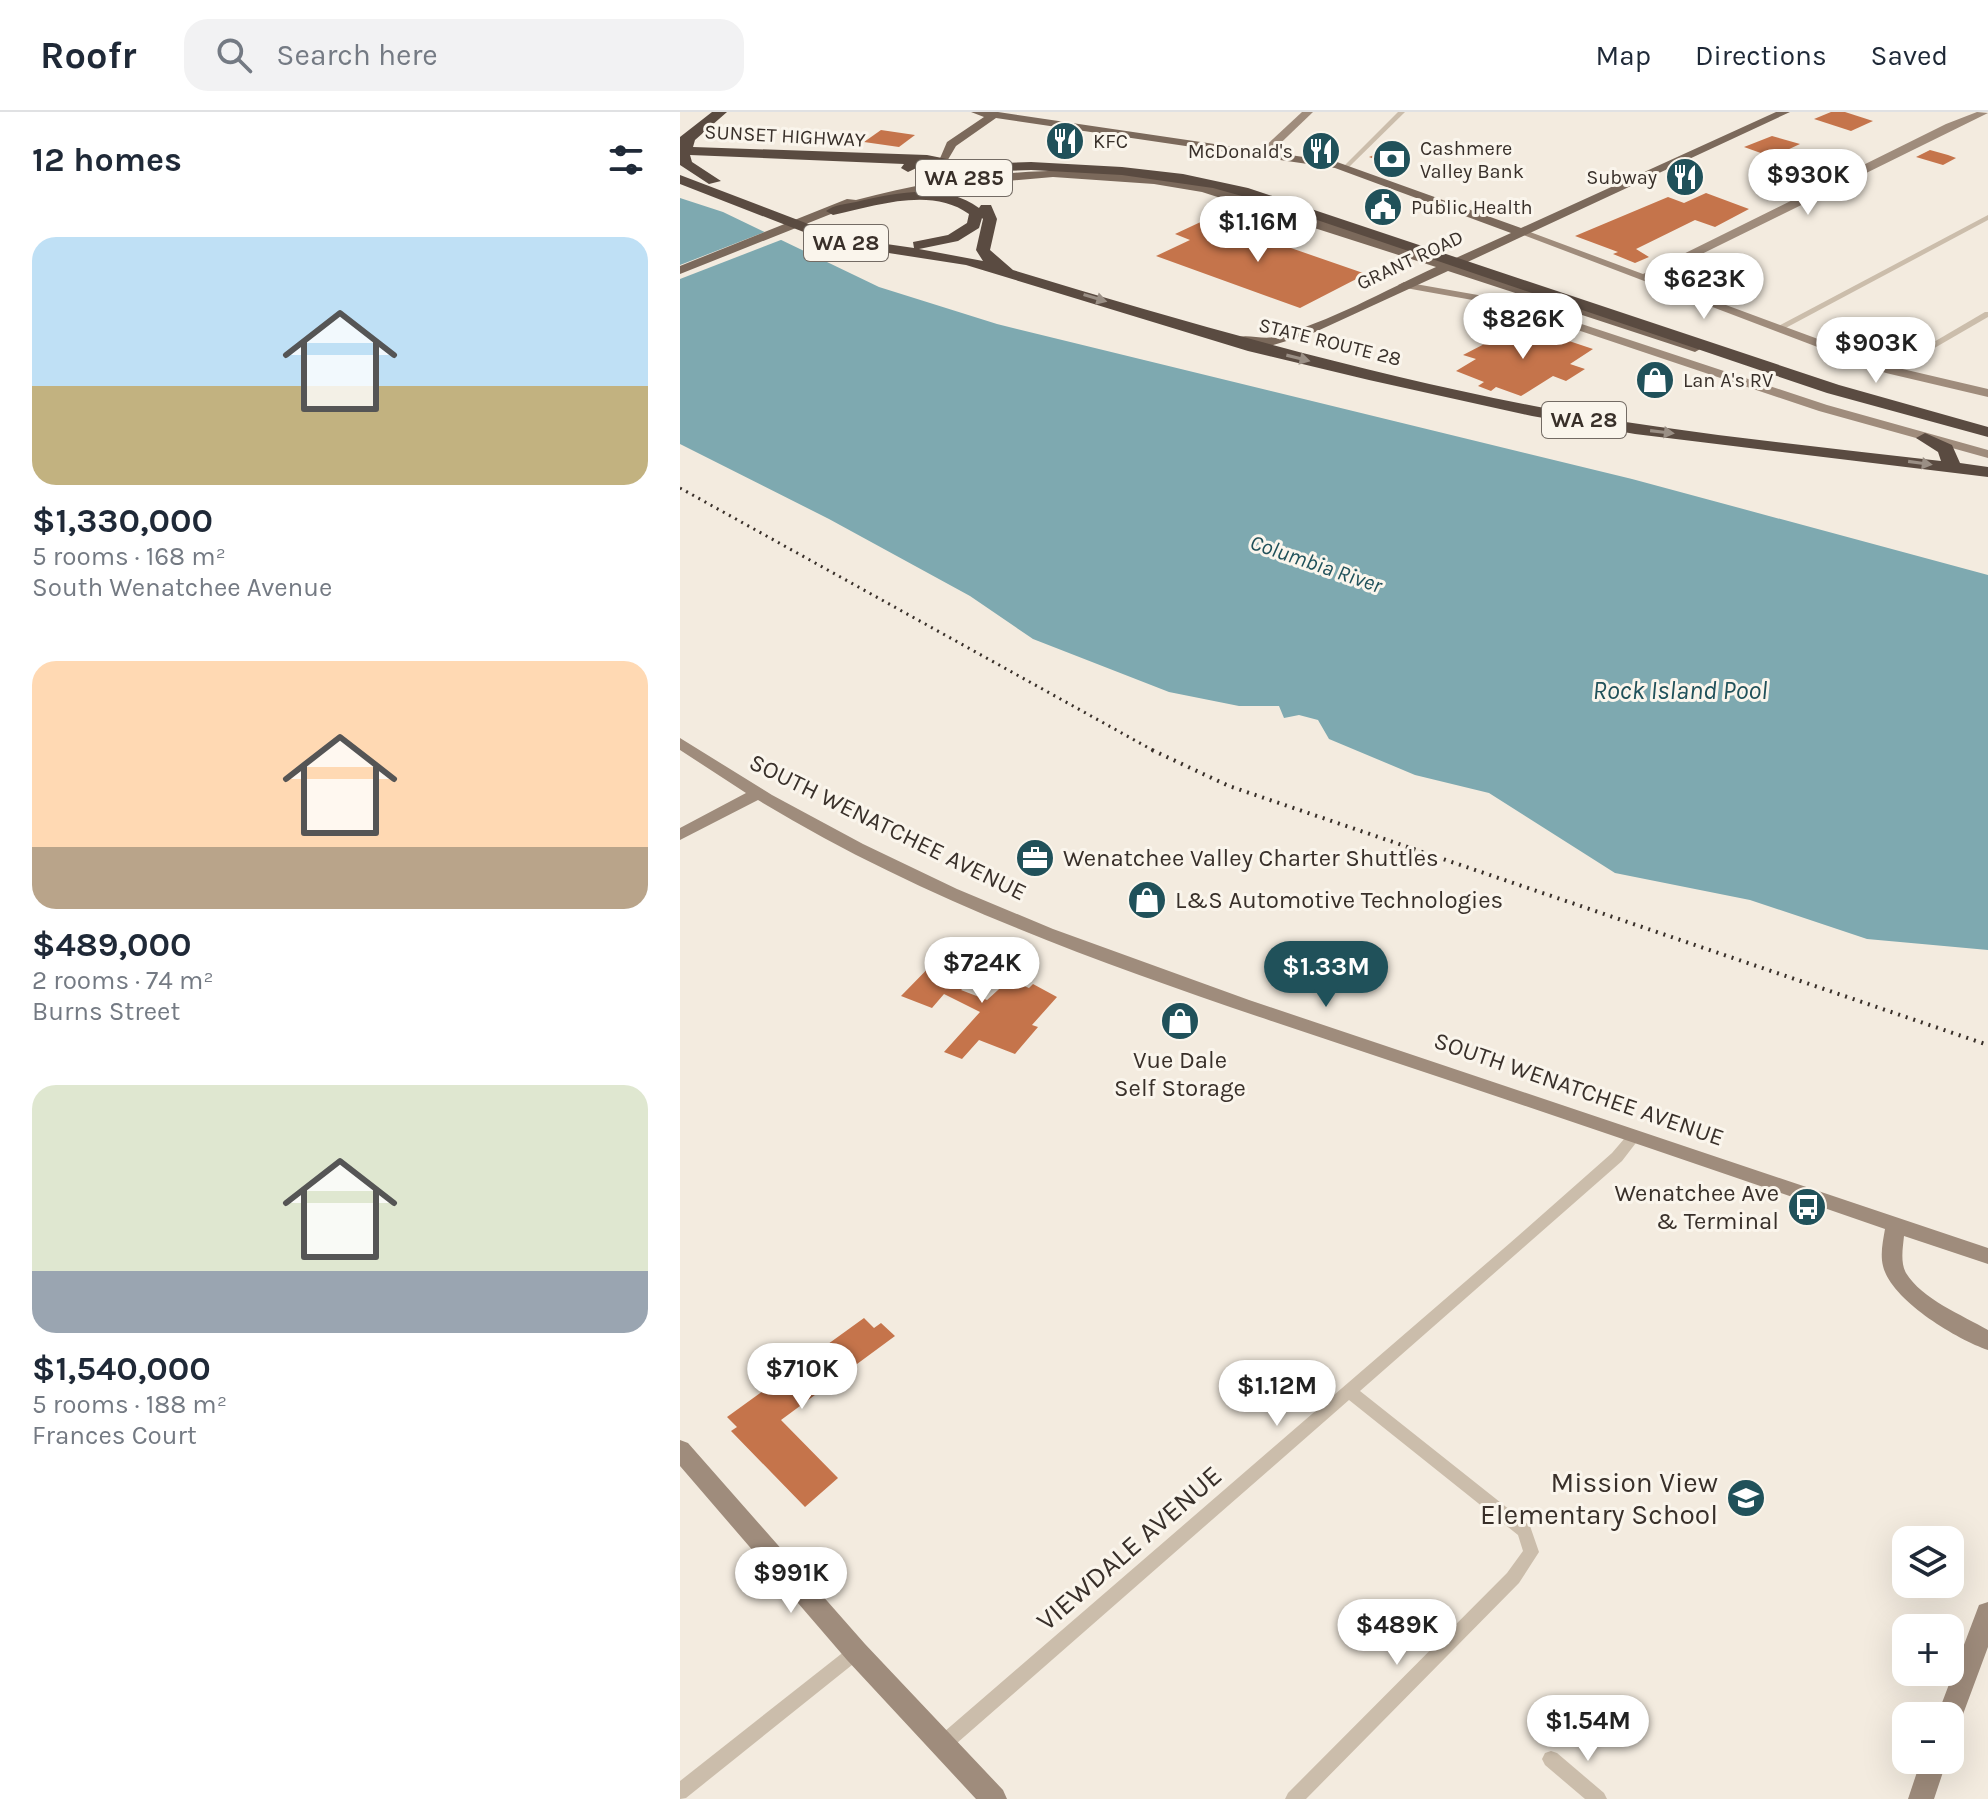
<!DOCTYPE html>
<meta charset="utf-8">
<style>
body{margin:0;font-family:Karla,sans-serif;background:#f2f2f3;color:#1f2937;height:100vh;display:flex;flex-direction:column;font-size:30px;white-space:nowrap}
*{box-sizing:border-box;margin:0}
p{font-size:26px;color:#747a83}
.icon{flex:none;width:44px;height:44px;fill:none;stroke:currentColor;stroke-width:2;stroke-linecap:round;stroke-linejoin:round}
.map{position:relative;flex:1;overflow:hidden}
.panel{display:flex;flex-direction:column;background:#fff;width:680px}
.panel>*{flex:none}
.buttons{position:absolute;left:1212px;top:1414px;display:grid;gap:16px}
.buttons a{display:grid;place-items:center;width:72px;height:72px;border-radius:16px;background:#fff;box-shadow:0 8px 32px #0002;font-size:40px}
.price{position:absolute;translate:-50% -68px;padding:0 18px;border-radius:28px;background:#fff;color:#222;font-size:26px;line-height:52px;filter:drop-shadow(0 2px 4px #0008)}
.price::after{content:'';position:absolute;left:50%;top:48px;width:24px;height:18px;margin-left:-12px;background:inherit;clip-path:polygon(0 0,100% 0,50% 100%)}
.price.active{background:#20515a;color:#fff}
ul{padding:0;list-style:none}
li{display:grid;align-content:center;gap:16px;height:424px;padding:0 32px}
li span{display:grid;place-items:center;height:248px;border-radius:24px;color:#555}
li>.icon{margin-inline-start:auto}
span .icon{width:144px;height:144px;fill:#fffc;stroke-width:1}
li b{font-size:34px}
h2{display:flex;justify-content:space-between;align-items:center;height:96px;padding:0 32px;font-size:34px}
header{display:flex;align-items:center;gap:48px;box-sizing:border-box;height:112px;padding:0 40px;background:#fff;border-bottom:2px solid #e0e1e3}
header strong{font-size:38px}
nav{display:flex;gap:44px;margin-inline-start:auto;font-size:28px}
.search{width:560px;height:72px;background:#f2f2f3;display:flex;align-items:center;gap:20px;box-sizing:border-box;padding:0 28px;border-radius:24px;color:#747a83;font-size:30px}
main{display:flex;flex:1;min-height:0}
.map>svg:first-child{display:block}
.water{fill:#7ea9b0}
.pier{fill:#f3ebdf}
.building{fill:#c5744b}
.lines{fill:none;stroke-linecap:round;stroke-linejoin:round}
.street{fill:#cbbdab;fill-rule:evenodd}
.secondary{fill:#9f8c7c;fill-rule:evenodd}
.primary{fill:#7b695b;fill-rule:evenodd}
.highway{fill:#5a4b41;fill-rule:evenodd}
.rail-far1{stroke:#39302a;stroke-width:3;stroke-dasharray:2 5;stroke-linecap:butt}
.rail{stroke:#39302a;stroke-width:4;stroke-dasharray:2 6;stroke-linecap:butt}
.oneway{fill:#9a8f85}
.labels{text-anchor:middle;dominant-baseline:central;stroke-width:6;stroke-linejoin:round;paint-order:stroke}
.far-street-label{font-size:20px;fill:#39302a;stroke:#faf5ec}
.far-poi-label{font-size:20px;fill:#39302a;stroke:#faf5ec;text-anchor:start}
.shield{fill:#faf5ec;stroke:#736b64;stroke-width:2}
.shield-label{font-size:22px;font-weight:bold;fill:#39302a}
.far-water-label{font-size:22px;font-style:italic;fill:#20515a;stroke:#faf5ec}
.street-label{font-size:24px;fill:#39302a;stroke:#faf5ec}
.poi-label{font-size:24px;fill:#39302a;stroke:#faf5ec;text-anchor:start}
.water-label{font-size:26px;font-style:italic;fill:#20515a;stroke:#faf5ec}
.near-poi-label{font-size:28px;fill:#39302a;stroke:#faf5ec;text-anchor:end}
.near-street-label{font-size:28px;fill:#39302a;stroke:#faf5ec}
</style>
<header>
<strong>Roofr</strong>
<div class="search"><svg class="icon" aria-label="search" viewBox="0 0 24 24"><circle cx="10" cy="10" r="6"/><path d="M15 15l6 6"/></svg>Search here</div>
<nav><a>Map</a><a>Directions</a><a>Saved</a></nav>
</header>
<main>
<section class="panel">
<h2>12 homes<svg class="icon" aria-label="filters" viewBox="0 0 24 24"><path d="M4 7h16M4 17h16"/><circle cx="9" cy="7" r="2"/><circle cx="15" cy="17" r="2"/></svg></h2>
<ul>
<li><span style="background:linear-gradient(#bfe0f5 60%,#c2b280 0)"><svg class="icon" aria-label="home" viewBox="0 0 24 24"><path d="M3 11l9-7 9 7M6 9v11h12V9"/></svg></span><div><b>$1,330,000</b><p>5 rooms · 168 m²</p><p>South Wenatchee Avenue</p></div></li>
<li><span style="background:linear-gradient(#ffd9b3 75%,#b9a48a 0)"><svg class="icon" aria-label="home" viewBox="0 0 24 24"><path d="M3 11l9-7 9 7M6 9v11h12V9"/></svg></span><div><b>$489,000</b><p>2 rooms · 74 m²</p><p>Burns Street</p></div></li>
<li><span style="background:linear-gradient(#dfe7d0 75%,#9aa5b1 0)"><svg class="icon" aria-label="home" viewBox="0 0 24 24"><path d="M3 11l9-7 9 7M6 9v11h12V9"/></svg></span><div><b>$1,540,000</b><p>5 rooms · 188 m²</p><p>Frances Court</p></div></li>
</ul>
</section>
<div class="map">
<svg width="1308" height="1687" viewBox="0 0 1308 1687">
<rect width="100%" height="100%" fill="#f3ebdf"/>
<!-- water -->
<path class="water" d="M 0,86 L 43,100 L 199,175 L 317,212 L 952,367 L 1308,463 L 1308,838 L 1187,827 L 1070,788 L 935,761 L 809,681 L 735,663 L 649,627 L 638,608 L 619,603 L 604,606 L 599,594 L 559,594 L 489,580 L 353,527 L 290,484 L 149,407 L 0,332 Z"/>
<!-- pier -->
<path class="pier" d="M 90,118 L 106,126 L 0,167 L 0,153 Z"/>
<!-- building -->
<g class="building">
<path d="M 1151,0 L 1165,0 L 1193,9 L 1171,19 L 1134,7 Z"/>
<path d="M 201,18 L 235,23 L 219,35 L 184,30 Z"/>
<path d="M 1092,24 L 1120,32 L 1092,45 L 1064,35 Z"/>
<path d="M 706,38 L 728,46 L 710,53 L 689,45 Z"/>
<path d="M 1250,38 L 1268,43 L 1276,46 L 1263,53 L 1236,45 Z"/>
<path d="M 1026,81 L 1069,97 L 1035,115 L 1015,108 L 956,137 L 969,145 L 955,151 L 933,142 L 938,140 L 895,124 L 988,85 L 1004,91 Z"/>
<path d="M 527,107 L 686,162 L 620,196 L 476,144 L 510,128 L 495,122 Z"/>
<path d="M 841,213 L 913,237 L 890,252 L 905,257 L 886,269 L 873,264 L 841,284 L 816,275 L 811,279 L 798,274 L 804,270 L 776,259 L 796,247 L 783,243 Z"/>
<path d="M 275,837 L 294,849 L 282,861 L 293,866 L 281,878 L 307,888 L 329,868 L 349,876 L 353,872 L 377,885 L 352,913 L 358,915 L 335,942 L 299,928 L 282,947 L 264,940 L 300,900 L 264,882 L 252,896 L 221,884 L 266,838 Z"/>
<path d="M 184,1206 L 194,1216 L 201,1211 L 215,1224 L 101,1308 L 158,1366 L 125,1395 L 51,1319 L 57,1315 L 47,1305 Z"/>
</g>
<g class="lines">
<!-- street -->
<g class="street">
<path d="M 718,0 L 725,0 L 668,56 L 664,56 L 664,54 Z"/>
<path d="M 1308,103 L 1308,108 L 1100,219 L 1093,217 Z"/>
<path d="M 1305,200 L 1308,200 L 1308,205 L 1213,260 L 1206,258 Z"/>
<path d="M 955,1018 L 960,1020 L 962,1023 L 942,1049 L 680,1279 L 850,1414 L 859,1440 L 839,1471 L 626,1687 L 605,1687 L 608,1681 L 827,1461 L 843,1439 L 838,1423 L 669,1288 L 269,1638 L 263,1640 L 257,1638 L 254,1632 L 257,1626 L 830,1131 L 932,1041 L 950,1020 Z"/>
<path d="M 176,1532 L 182,1535 L 184,1540 L 182,1545 L 6,1686 L 0,1687 L 0,1669 L 170,1535 Z"/>
<path d="M 871,1639 L 877,1641 L 924,1681 L 927,1687 L 905,1687 L 865,1653 L 862,1647 L 865,1641 Z"/>
</g>
<!-- secondary -->
<g class="secondary">
<path d="M 622,0 L 633,0 L 587,44 L 579,44 L 579,40 Z"/>
<path d="M 1297,0 L 1308,1 L 973,166 L 1214,255 L 1308,277 L 1308,285 L 1206,261 L 833,119 L 842,117 L 963,162 L 1266,12 Z"/>
<path d="M 724,170 L 832,189 L 1147,293 L 1308,338 L 1308,346 L 1139,299 L 826,194 L 720,175 L 718,173 Z"/>
<path d="M 0,626 L 92,683 L 183,732 L 277,777 L 373,817 L 569,888 L 1308,1136 L 1308,1152 L 1224,1124 C 1223,1135 1220,1150 1226,1161 C 1242,1187 1282,1203 1308,1218 L 1308,1238 C 1276,1227 1211,1188 1203,1154 C 1200,1142 1203,1129 1205,1117 C 1037,1059 868,1001 699,945 C 487,874 270,805 78,688 L 0,728 L 0,716 L 66,681 L 0,638 Z"/>
<path d="M 0,1328 L 8,1331 L 185,1532 L 323,1678 L 327,1687 L 296,1687 L 167,1548 L 0,1354 Z"/>
<path d="M 1308,1490 L 1308,1535 L 1279,1613 L 1270,1616 L 1270,1604 L 1257,1604 L 1296,1501 L 1299,1493 Z"/>
<path d="M 1241,1648 L 1267,1648 L 1254,1687 L 1228,1687 Z"/>
</g>
<!-- primary -->
<path class="primary" d="M 291,0 L 318,0 L 657,50 L 841,116 L 1096,0 L 1110,0 L 779,154 L 1020,233 L 1022,236 L 1015,240 L 768,159 L 633,221 L 590,234 L 553,231 L 551,228 C 563,220 580,228 594,225 C 650,210 704,179 756,155 L 522,80 L 474,72 L 373,65 L 272,74 L 171,94 L 0,162 L 0,154 L 167,87 L 176,88 C 289,58 408,48 524,73 C 606,92 687,124 767,150 L 831,121 L 655,56 L 316,6 L 276,34 L 266,51 L 258,51 L 267,30 L 304,5 Z"/>
<!-- highway -->
<g class="highway">
<path d="M 32,0 L 47,0 L 15,28 L 13,35 L 247,43 L 292,52 L 351,50 L 442,55 L 503,62 L 568,76 L 1159,273 L 1308,315 L 1308,325 L 1147,281 L 587,91 L 533,76 L 442,63 L 351,58 L 284,60 L 247,51 L 228,60 L 221,56 L 224,52 L 10,43 L 12,50 L 41,69 L 29,72 L 0,53 L 0,25 Z"/>
<path d="M 0,63 L 165,126 L 234,136 L 233,130 L 268,123 L 287,111 L 289,102 C 251,74 195,94 153,103 L 146,99 C 154,93 165,92 176,90 C 216,81 263,70 299,96 L 301,93 L 311,93 L 317,107 L 310,138 L 333,158 C 505,210 677,260 854,294 C 988,320 1125,333 1261,349 L 1258,340 L 1236,326 L 1245,321 L 1272,333 L 1280,351 L 1308,355 L 1308,365 L 955,322 L 852,304 L 689,268 L 568,239 L 286,153 L 157,133 L 0,72 ZM 302,106 L 303,107 L 296,138 L 303,149 L 239,137 L 278,129 L 299,116 Z"/>
</g>
<!-- rail-far1 -->
<path class="rail-far1" d="M 0,376 L 476,640"/>
<!-- rail -->
<path class="rail" d="M 472,638 L 549,674 L 1308,933"/>
</g>
<!-- one-way arrows -->
<defs><path id="oneway-solid" d="M-6-.8H1V-3.2L6.5 0L1 3.2V.8H-6Z" transform="scale(2)"/></defs>
<g class="oneway">
<use href="#oneway-solid" transform="translate(415 186) rotate(17)"/>
<use href="#oneway-solid" transform="translate(618 246) rotate(14)"/>
<use href="#oneway-solid" transform="translate(982 320) rotate(7)"/>
<use href="#oneway-solid" transform="translate(1240 351) rotate(8)"/>
</g>
<!-- icons -->
<defs>
<g id="restaurant-disc" transform="scale(2)"><circle r="9.5" fill="#20515a" stroke="#faf5ec"/><path d="M-5-6h1v4h1v-4h1v4h1v-4h1v5L-1.5 .5V6h-2V.5L-5-1ZM5-6V6H3V1.5H1.5Q1.5-4 5-6Z" fill="#fff"/></g>
<g id="bank-disc" transform="scale(2)"><circle r="9.5" fill="#20515a" stroke="#faf5ec"/><path d="M-6-4H6V4H-6ZM0-2.3a2.3 2.3 0 1 0 0 4.6a2.3 2.3 0 1 0 0-4.6Z" fill="#fff"/></g>
<g id="civic-disc" transform="scale(2)"><circle r="9.5" fill="#20515a" stroke="#faf5ec"/><path d="M-.6-6.5H3V-4.5H.6V-3L4-1V1h2V6H-6V1h2V-1L-.6-3ZM-1.2 2.5V6h2.4V2.5Z" fill="#fff"/></g>
<g id="shop-disc" transform="scale(2)"><circle r="9.5" fill="#20515a" stroke="#faf5ec"/><path d="M-5-2.5h2.3a2.7 3.5 0 0 1 5.4 0H5L5.5 6h-11ZM-1.5-2.5h3a1.5 2.3 0 0 0-3 0Z" fill="#fff"/></g>
<g id="office-disc" transform="scale(2)"><circle r="9.5" fill="#20515a" stroke="#faf5ec"/><path d="M-6-3h4V-5.5h4V-3h4V5H-6ZM-1-4.5V-3h2v-1.5ZM-6 0V1H6V0Z" fill="#fff"/></g>
<g id="bus-disc" transform="scale(2)"><circle r="9.5" fill="#20515a" stroke="#faf5ec"/><path d="M-5-6H5V4H4V6H2V4H-2V6H-4V4H-5ZM-3.5-4V0h7V-4ZM-3.5 1.2v1.5H-2V1.2ZM2 1.2v1.5H3.5V1.2Z" fill="#fff"/></g>
<g id="school-disc" transform="scale(2)"><circle r="9.5" fill="#20515a" stroke="#faf5ec"/><path d="M0-5L7-2L0 1L-7-2ZM-4 1L0 2.5L4 1V4Q0 6-4 4Z" fill="#fff"/></g>
</defs>
<g fill-rule="evenodd">
<use href="#restaurant-disc" x="385" y="29"/>
<use href="#restaurant-disc" x="641" y="39"/>
<use href="#bank-disc" x="712" y="47"/>
<use href="#restaurant-disc" x="1005" y="65"/>
<use href="#civic-disc" x="703" y="95"/>
<use href="#shop-disc" x="975" y="268"/>
<use href="#office-disc" x="355" y="746"/>
<use href="#shop-disc" x="467" y="788"/>
<use href="#shop-disc" x="500" y="909"/>
<use href="#bus-disc" x="1127" y="1095"/>
<use href="#school-disc" x="1066" y="1386"/>
</g>
<g class="labels">
<!-- far-street labels -->
<g class="far-street-label">
<text transform="translate(105 24) rotate(3)">SUNSET HIGHWAY</text>
<text transform="translate(730 148) rotate(-25)">GRANT ROAD</text>
<text transform="translate(650 230) rotate(14)">STATE ROUTE 28</text>
</g>
<!-- far-poi labels -->
<g class="far-poi-label">
<text x="413" y="29">KFC</text>
<text x="740" y="36">Cashmere<tspan x="740" dy="23">Valley Bank</tspan></text>
<text x="613" y="39" text-anchor="end">McDonald's</text>
<text x="977" y="65" text-anchor="end">Subway</text>
<text x="731" y="95">Public Health</text>
<text x="1003" y="268">Lan A's RV</text>
</g>
<!-- shield labels -->
<g class="shield">
<rect x="236" y="48" width="96" height="36" rx="6"/>
<rect x="124" y="113" width="84" height="36" rx="6"/>
<rect x="862" y="290" width="84" height="36" rx="6"/>
</g>
<g class="shield-label">
<text x="284" y="66">WA 285</text>
<text x="166" y="131">WA 28</text>
<text x="904" y="308">WA 28</text>
</g>
<!-- far-water labels -->
<g class="far-water-label">
<text transform="translate(636 452) rotate(19)">Columbia River</text>
</g>
<!-- street labels -->
<g class="street-label">
<text transform="translate(208 715) rotate(26)">SOUTH WENATCHEE AVENUE</text>
<text transform="translate(899 977) rotate(19)">SOUTH WENATCHEE AVENUE</text>
</g>
<!-- poi labels -->
<g class="poi-label">
<text x="383" y="746">Wenatchee Valley Charter Shuttles</text>
<text x="495" y="788">L&amp;S Automotive Technologies</text>
<text x="500" y="948" text-anchor="middle">Vue Dale<tspan x="500" dy="28">Self Storage</tspan></text>
<text x="1099" y="1081" text-anchor="end">Wenatchee Ave<tspan x="1099" dy="28">&amp; Terminal</tspan></text>
</g>
<!-- water labels -->
<g class="water-label">
<text x="1000" y="578">Rock Island Pool</text>
</g>
<!-- near-poi labels -->
<g class="near-poi-label">
<text x="1038" y="1370">Mission View<tspan x="1038" dy="32">Elementary School</tspan></text>
</g>
<!-- near-street labels -->
<g class="near-street-label">
<text transform="translate(449 1436) rotate(-41)">VIEWDALE AVENUE</text>
</g>
</g>
</svg>
<div class="buttons">
<a><svg class="icon" aria-label="layers" viewBox="0 0 24 24"><path d="M12 4l9 5-9 5-9-5zM3 14l9 5 9-5"/></svg></a>
<a>+</a>
<a>−</a>
</div>
<b class="price" style="left:1128px;top:105px">$930K</b>
<b class="price" style="left:578px;top:152px">$1.16M</b>
<b class="price" style="left:1024px;top:209px">$623K</b>
<b class="price" style="left:843px;top:249px">$826K</b>
<b class="price" style="left:1196px;top:273px">$903K</b>
<b class="price" style="left:302px;top:893px">$724K</b>
<b class="price active" style="left:646px;top:897px">$1.33M</b>
<b class="price" style="left:122px;top:1299px">$710K</b>
<b class="price" style="left:597px;top:1316px">$1.12M</b>
<b class="price" style="left:111px;top:1503px">$991K</b>
<b class="price" style="left:717px;top:1555px">$489K</b>
<b class="price" style="left:908px;top:1651px">$1.54M</b>
</div>
</main>
